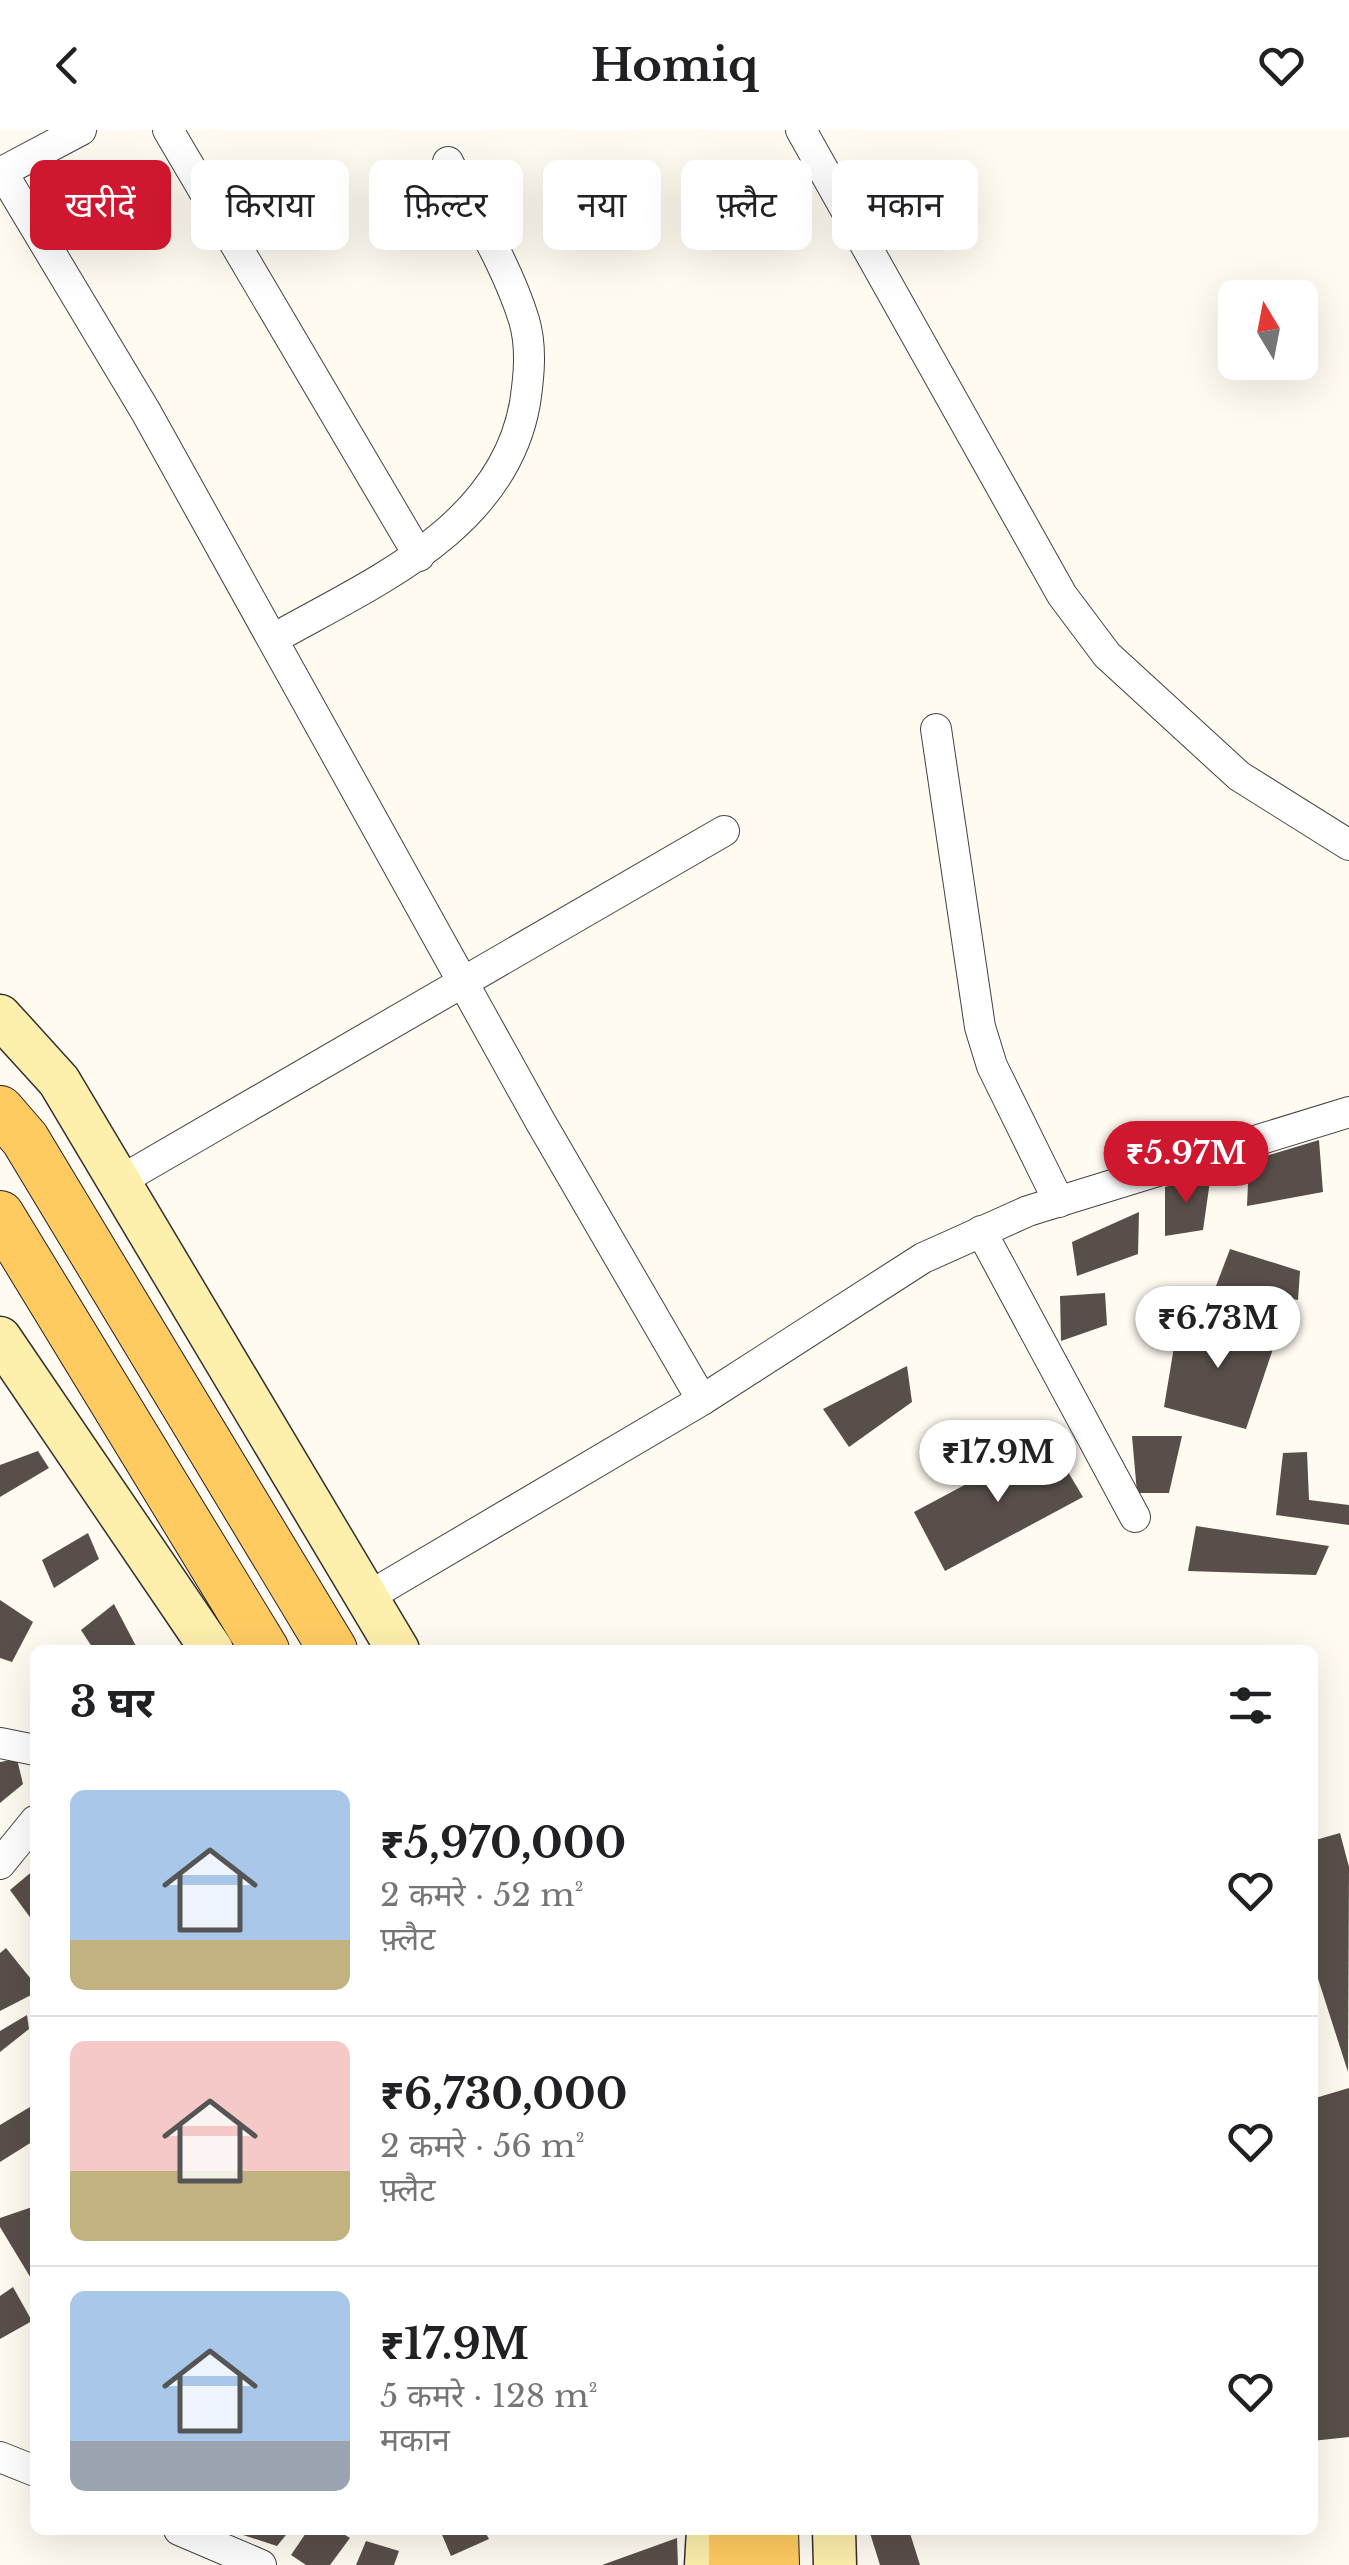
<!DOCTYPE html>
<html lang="hi">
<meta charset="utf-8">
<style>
body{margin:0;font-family:"Libre Baskerville","Noto Sans Devanagari",serif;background:#f2f2f2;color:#202124;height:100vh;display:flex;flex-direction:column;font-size:38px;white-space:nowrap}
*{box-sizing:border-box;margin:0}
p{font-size:32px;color:#757577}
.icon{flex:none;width:55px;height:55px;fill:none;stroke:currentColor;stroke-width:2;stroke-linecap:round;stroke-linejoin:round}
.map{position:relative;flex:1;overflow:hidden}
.panel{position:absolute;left:30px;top:1515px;width:1288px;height:890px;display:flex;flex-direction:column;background:#fff;border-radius:15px;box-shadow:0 10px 40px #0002}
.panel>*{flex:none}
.hud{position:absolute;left:30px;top:30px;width:1290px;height:90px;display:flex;gap:20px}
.needle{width:65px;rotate:350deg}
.fabs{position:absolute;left:1218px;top:150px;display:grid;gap:20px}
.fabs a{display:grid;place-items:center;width:100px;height:100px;border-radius:15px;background:#fff;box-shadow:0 10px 40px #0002;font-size:50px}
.price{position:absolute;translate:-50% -85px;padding:0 22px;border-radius:35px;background:#fff;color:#222;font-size:32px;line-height:65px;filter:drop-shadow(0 2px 5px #0008)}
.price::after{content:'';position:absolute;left:50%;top:60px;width:30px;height:22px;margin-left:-15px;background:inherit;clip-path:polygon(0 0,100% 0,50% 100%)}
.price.on{background:#cf172f;color:#fff}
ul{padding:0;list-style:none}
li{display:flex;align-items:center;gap:30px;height:250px;padding:0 40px}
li+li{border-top:2px solid #e0e0e0}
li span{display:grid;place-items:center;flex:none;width:280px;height:200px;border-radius:15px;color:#555}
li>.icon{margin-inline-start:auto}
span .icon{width:120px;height:120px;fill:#fffc;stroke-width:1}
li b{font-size:42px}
h2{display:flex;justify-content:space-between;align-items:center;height:120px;padding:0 40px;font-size:42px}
.tag{padding:0 35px;border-radius:15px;background:#fff;box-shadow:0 10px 40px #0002;font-size:35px;line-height:90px}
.tag.on{background:#cf172f;color:#fff}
header{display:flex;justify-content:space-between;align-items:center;height:130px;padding:0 40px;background:#fff;font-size:45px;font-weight:700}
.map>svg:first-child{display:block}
.building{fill:#594f4a}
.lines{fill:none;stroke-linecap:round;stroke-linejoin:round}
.street-casing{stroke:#424242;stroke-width:32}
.secondary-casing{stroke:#313131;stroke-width:45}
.primary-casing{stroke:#202020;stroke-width:50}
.street{stroke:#fff;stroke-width:30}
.secondary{stroke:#ffefac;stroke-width:42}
.primary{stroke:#ffcb61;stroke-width:48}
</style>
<header><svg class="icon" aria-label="back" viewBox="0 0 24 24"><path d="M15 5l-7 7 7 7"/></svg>Homiq<svg class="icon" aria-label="heart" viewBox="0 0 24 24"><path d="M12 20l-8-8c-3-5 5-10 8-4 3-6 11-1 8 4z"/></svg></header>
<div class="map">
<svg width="1349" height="2435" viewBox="0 0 1349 2435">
<rect width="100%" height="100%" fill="#fffbf1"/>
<!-- building -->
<g class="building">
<path d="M 1319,1010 L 1323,1062 L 1247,1076 L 1249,1031 Z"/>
<path d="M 1211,1044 L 1203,1100 L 1165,1106 L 1165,1057 Z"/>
<path d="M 1139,1082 L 1138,1124 L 1077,1146 L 1072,1112 Z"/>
<path d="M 1230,1119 L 1300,1141 L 1298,1170 L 1216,1156 Z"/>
<path d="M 1105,1163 L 1107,1195 L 1061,1211 L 1060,1166 Z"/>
<path d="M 1179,1187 L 1278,1204 L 1246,1299 L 1164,1277 Z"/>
<path d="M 907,1236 L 912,1272 L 849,1317 L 823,1279 Z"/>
<path d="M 1132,1306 L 1182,1306 L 1169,1363 L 1137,1363 Z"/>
<path d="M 1049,1310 L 1083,1367 L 945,1441 L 914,1382 Z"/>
<path d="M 38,1321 L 49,1338 L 0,1367 L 0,1335 Z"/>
<path d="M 1307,1322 L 1309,1370 L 1349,1375 L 1349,1395 L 1276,1385 L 1283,1323 Z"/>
<path d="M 1196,1396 L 1329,1416 L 1316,1445 L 1188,1441 Z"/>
<path d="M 88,1403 L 99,1429 L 54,1458 L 42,1430 Z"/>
<path d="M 0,1470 L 33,1492 L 12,1532 L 0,1528 Z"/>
<path d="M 114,1474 L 137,1518 L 135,1520 L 94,1520 L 81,1500 Z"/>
<path d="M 17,1629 L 23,1654 L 0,1673 L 0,1632 Z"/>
<path d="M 1340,1703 L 1349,1737 L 1348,1942 L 1312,1830 L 1312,1711 Z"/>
<path d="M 35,1739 L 35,1787 L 32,1790 L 10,1760 Z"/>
<path d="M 6,1818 L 35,1854 L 35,1863 L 0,1881 L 0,1823 Z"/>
<path d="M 27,1885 L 29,1899 L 0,1922 L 0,1901 Z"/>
<path d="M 1349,1958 L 1349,2307 L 1312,2311 L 1312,1969 Z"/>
<path d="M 35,1974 L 35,2010 L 0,2032 L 0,1995 Z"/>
<path d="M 35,2076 L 35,2155 L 0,2097 L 0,2088 Z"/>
<path d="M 13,2157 L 32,2191 L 0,2209 L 0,2166 Z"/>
<path d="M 228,2400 L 290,2400 L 277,2416 Z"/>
<path d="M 308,2400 L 337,2400 L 350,2408 L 330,2435 L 306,2435 L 291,2425 Z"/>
<path d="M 440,2400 L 484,2400 L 489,2409 L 451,2426 Z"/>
<path d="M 869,2400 L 909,2400 L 920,2435 L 880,2435 Z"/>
<path d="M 677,2408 L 678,2435 L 602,2435 Z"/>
<path d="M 366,2411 L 399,2421 L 394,2435 L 356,2435 Z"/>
</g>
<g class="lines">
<!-- street casing -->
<g class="street-casing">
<g id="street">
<path d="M 168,0 L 419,426"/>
<path d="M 801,0 L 1062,465 L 1107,525 L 1239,646 L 1349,715"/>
<path d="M 2,42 L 146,282 L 540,991 L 702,1270"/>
<path d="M 0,43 L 81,0"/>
<path d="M 273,509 C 372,453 503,399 525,273 C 529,246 532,217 524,190 C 507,135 474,83 448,32"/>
<path d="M 936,599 L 980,897 L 992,936 L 1059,1072"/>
<path d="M 118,1052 L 724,701"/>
<path d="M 981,1101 L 1135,1387"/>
<path d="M 366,1468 L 702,1270 L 923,1128 L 1028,1081 L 1349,982"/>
<path d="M 0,1613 L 35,1620"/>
<path d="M 0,1734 L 35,1691"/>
<path d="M 0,2327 L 35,2341"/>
<path d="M 179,2400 L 261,2435"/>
</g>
</g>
<!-- secondary casing -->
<g class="secondary-casing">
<g id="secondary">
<path d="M 0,886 L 59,951 L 398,1520"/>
<path d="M 0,1208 L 212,1520"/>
<path d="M 834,2400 L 835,2435"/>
<path d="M 706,2435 L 708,2400"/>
</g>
</g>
<!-- primary casing -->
<g class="primary-casing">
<g id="primary">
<path d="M 0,980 L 25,1009 L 333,1520"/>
<path d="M 0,1085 L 265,1520"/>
<path d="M 733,2400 L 733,2435"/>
<path d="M 774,2400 L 775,2435"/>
</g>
</g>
<!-- street -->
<use href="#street" class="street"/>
<!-- secondary -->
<use href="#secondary" class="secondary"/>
<!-- primary -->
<use href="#primary" class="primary"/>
</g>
</svg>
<div class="fabs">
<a><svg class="needle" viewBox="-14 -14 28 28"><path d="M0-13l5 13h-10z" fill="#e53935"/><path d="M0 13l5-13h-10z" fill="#757577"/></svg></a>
</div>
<b class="price on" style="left:1186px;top:1076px">₹5.97M</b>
<b class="price" style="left:1218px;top:1241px">₹6.73M</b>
<b class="price" style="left:998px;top:1375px">₹17.9M</b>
<div class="hud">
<a class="tag on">खरीदें</a>
<a class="tag">किराया</a>
<a class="tag">फ़िल्टर</a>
<a class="tag">नया</a>
<a class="tag">फ़्लैट</a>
<a class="tag">मकान</a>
</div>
<section class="panel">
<h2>3 घर<svg class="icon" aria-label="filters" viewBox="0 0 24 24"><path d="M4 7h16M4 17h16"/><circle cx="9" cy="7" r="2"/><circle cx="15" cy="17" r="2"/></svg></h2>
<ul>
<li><span style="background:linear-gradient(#a9c7e8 75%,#c2b280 0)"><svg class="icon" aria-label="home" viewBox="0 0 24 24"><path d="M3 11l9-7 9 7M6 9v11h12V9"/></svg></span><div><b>₹5,970,000</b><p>2 कमरे · 52 m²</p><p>फ़्लैट</p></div><svg class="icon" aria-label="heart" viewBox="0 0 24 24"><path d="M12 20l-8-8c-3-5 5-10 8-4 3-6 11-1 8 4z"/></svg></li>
<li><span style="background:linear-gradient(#f6c9c9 65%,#c2b280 0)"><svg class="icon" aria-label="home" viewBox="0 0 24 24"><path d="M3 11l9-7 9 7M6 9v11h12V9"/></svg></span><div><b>₹6,730,000</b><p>2 कमरे · 56 m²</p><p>फ़्लैट</p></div><svg class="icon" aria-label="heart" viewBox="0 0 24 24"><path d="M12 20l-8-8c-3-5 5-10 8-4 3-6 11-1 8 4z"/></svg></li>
<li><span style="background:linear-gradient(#a9c7e8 75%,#9aa5b1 0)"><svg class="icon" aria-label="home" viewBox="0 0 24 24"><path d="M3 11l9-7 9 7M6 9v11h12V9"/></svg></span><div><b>₹17.9M</b><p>5 कमरे · 128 m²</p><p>मकान</p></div><svg class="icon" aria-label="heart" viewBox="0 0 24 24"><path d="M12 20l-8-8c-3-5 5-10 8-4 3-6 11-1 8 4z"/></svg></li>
</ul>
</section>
</div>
